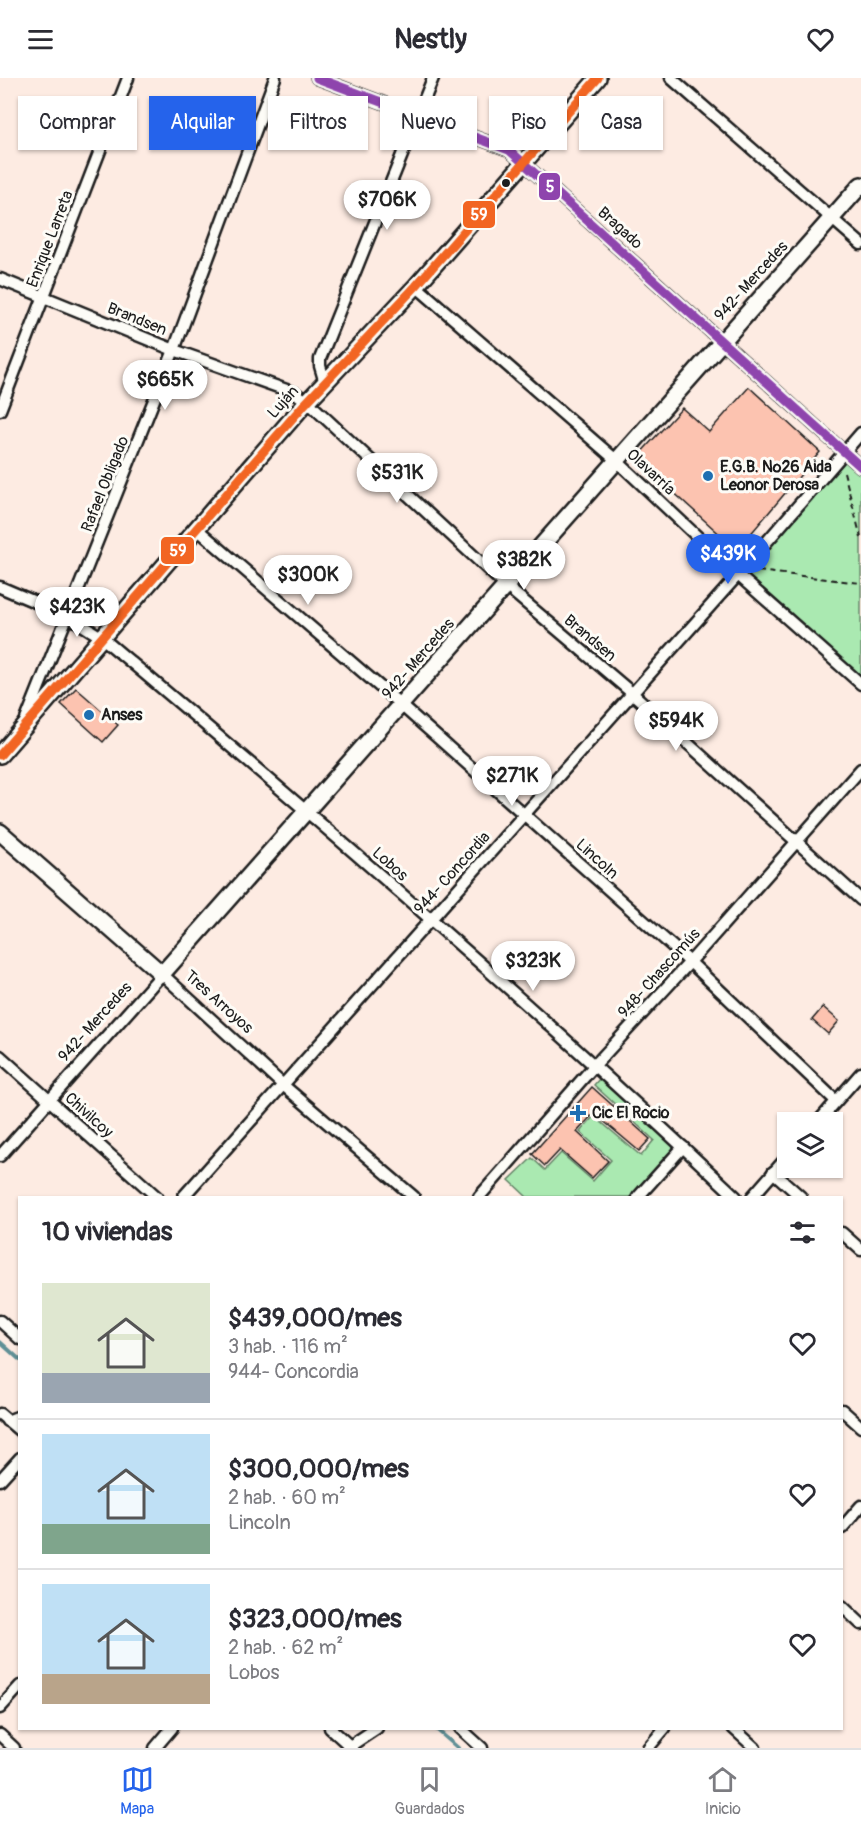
<!DOCTYPE html>
<html lang="es">
<meta charset="utf-8">
<style>
body{margin:0;font-family:Pangolin,sans-serif;background:#f7f7f7;color:#2b2b33;height:100vh;display:flex;flex-direction:column;font-size:22px;white-space:nowrap}
*{box-sizing:border-box;margin:0}
p{font-size:20px;color:#7c7c81}
.icon{flex:none;width:33px;height:33px;fill:none;stroke:currentColor;stroke-width:2;stroke-linecap:round;stroke-linejoin:round}
.map{position:relative;flex:1;overflow:hidden}
.drawer{position:absolute;left:18px;top:1118px;width:825px;height:534px;display:flex;flex-direction:column;background:#fff;border-radius:0px;box-shadow:0 2px 4px #0004}
.drawer>*{flex:none}
.guide{position:absolute;left:18px;top:18px;width:825px;height:54px;display:flex;gap:12px}
.tools{position:absolute;left:777px;top:1034px;display:grid;gap:12px}
.tools a{display:grid;place-items:center;width:66px;height:66px;border-radius:0px;background:#fff;box-shadow:0 2px 4px #0004;font-size:30px}
.price{position:absolute;translate:-50% -51px;padding:0 14px;border-radius:21px;background:#fff;color:#222;font-size:20px;line-height:39px;filter:drop-shadow(0 2px 3px #0008)}
.price::after{content:'';position:absolute;left:50%;top:36px;width:18px;height:14px;margin-left:-9px;background:inherit;clip-path:polygon(0 0,100% 0,50% 100%)}
.price.on{background:#2563eb;color:#fff}
ul{padding:0;list-style:none}
li{display:flex;align-items:center;gap:18px;height:150px;padding:0 24px}
li+li{border-top:2px solid #e1e1e2}
li span{display:grid;place-items:center;flex:none;width:168px;height:120px;border-radius:0px;color:#555}
li>.icon{margin-inline-start:auto}
span .icon{width:72px;height:72px;fill:#fffc;stroke-width:1}
li b{font-size:26px}
h2{display:flex;justify-content:space-between;align-items:center;height:72px;padding:0 24px;font-size:26px}
.chip{padding:0 21px;border-radius:0px;background:#fff;box-shadow:0 2px 4px #0004;font-size:21px;line-height:54px}
.chip.on{background:#2563eb;color:#fff}
header{display:flex;justify-content:space-between;align-items:center;height:78px;padding:0 24px;background:#fff;font-size:27px;font-weight:700}
.menu{display:flex;justify-content:space-around;align-items:center;height:84px;border-top:2px solid #e1e1e2;background:#fff;font-size:16px;color:#7c7c81}
.menu a{display:grid;justify-items:center;gap:3px}
.menu .on{color:#2563eb}
.map>svg:first-child{display:block}
.green{fill:#aae9b1;stroke:#638266;stroke-width:1.5}
.lines{fill:none;stroke-linecap:round;stroke-linejoin:round}
.stream{stroke:#609096;stroke-width:4}
.building{fill:#fcc3b0;stroke:#1c1c1c;stroke-width:1.5}
.minor-casing{stroke:#1c1c1c;stroke-width:15}
.secondary-casing{stroke:#1c1c1c;stroke-width:20}
.path{stroke:#1c1c1c;stroke-width:2;stroke-dasharray:6 4.5;stroke-linecap:butt}
.minor{stroke:#fdfcf7;stroke-width:10}
.secondary{stroke:#fdfcf7;stroke-width:15}
.bus-1-casing{stroke:#fdfcf7;stroke-width:14}
.bus-2-casing{stroke:#fdfcf7;stroke-width:14}
.bus-1{stroke:#8e44ad;stroke-width:9}
.bus-2{stroke:#f26522;stroke-width:9}
.bus-dot{fill:#1c1c1c;stroke:#fdfcf7;stroke-width:2}
.poi-dot{fill:#1f6fb2;stroke:#fdfcf7;stroke-width:2}
.labels{text-anchor:middle;dominant-baseline:central;stroke-width:6;stroke-linejoin:round;paint-order:stroke}
.street-label{font-size:16px;fill:#1c1c1c;stroke:#fdfcf7}
.poi-label{font-size:16px;font-weight:bold;fill:#1c1c1c;stroke:#fdfcf7;text-anchor:start}
.line-badge{stroke:#fdfcf7;stroke-width:2}
.badge-label{font-size:16px;text-anchor:middle;font-weight:bold;fill:#fff}
</style>
<header><svg class="icon" aria-label="menu" viewBox="0 0 24 24"><path d="M4 6h16M4 12h16M4 18h16"/></svg>Nestly<svg class="icon" aria-label="heart" viewBox="0 0 24 24"><path d="M12 20l-8-8c-3-5 5-10 8-4 3-6 11-1 8 4z"/></svg></header>
<div class="map">
<svg width="861" height="1670" viewBox="0 0 861 1670">
<rect width="100%" height="100%" fill="#fdebe2"/>
<filter id="ink" filterUnits="userSpaceOnUse"><feTurbulence type="fractalNoise" baseFrequency=".0167" numOctaves="2"/><feDisplacementMap in="SourceGraphic" scale="12" xChannelSelector="R" yChannelSelector="G"/><feConvolveMatrix kernelMatrix="1 2 1 2 8 2 1 2 1" color-interpolation-filters="sRGB"/></filter>
<g filter="url(#ink)">
<!-- green -->
<g class="green">
<path d="M 844,374 L 861,389 L 861,606 L 738,497 Z"/>
<path d="M 599,1001 L 675,1069 L 630,1119 L 527,1119 L 509,1102 L 532,1080 L 545,1092 L 561,1075 L 593,1103 L 611,1082 L 580,1054 L 594,1038 L 641,1078 L 654,1062 L 594,1007 Z"/>
</g>
<g class="lines">
<!-- stream -->
<g class="stream">
<path d="M 0,1264 L 20,1282"/>
<path d="M 435,1650 L 458,1670"/>
</g>
</g>
<!-- building -->
<g class="building">
<path d="M 749,309 L 820,374 L 737,472 L 636,380 L 682,330 L 709,354 Z"/>
<path d="M 76,610 L 118,647 L 103,664 L 61,626 Z"/>
<path d="M 823,929 L 839,943 L 828,956 L 812,942 Z"/>
<path d="M 592,1009 L 650,1061 L 639,1073 L 594,1035 L 577,1054 L 608,1083 L 592,1100 L 560,1072 L 545,1088 L 532,1076 Z"/>
</g>
<g class="lines">
<!-- minor casing -->
<g class="minor-casing">
<g id="minor">
<path d="M 317,0 L 509,72 L 861,389"/>
<path d="M 671,0 L 861,166"/>
<path d="M 0,201 L 174,272 L 295,315 L 308,324 L 506,508 L 632,615 L 861,822"/>
<path d="M 416,208 L 617,383 L 738,497 L 861,606"/>
<path d="M 325,305 L 320,288 L 320,281 L 433,0"/>
<path d="M 0,332 L 128,0"/>
<path d="M 196,450 L 401,627 L 690,884 L 836,1023"/>
<path d="M 0,509 L 68,538 L 101,559 C 317,740 531,925 736,1119"/>
<path d="M 25,644 L 174,272 L 275,0"/>
<path d="M 0,978 L 157,1119"/>
<path d="M 818,1044 L 861,995"/>
<path d="M 0,1078 L 162,896 L 283,1007 L 414,1119"/>
<path d="M 773,1094 L 801,1119"/>
<path d="M 183,1119 L 738,497 L 861,355"/>
<path d="M 479,1119 L 594,988 L 690,884 L 861,691"/>
<path d="M 638,1119 L 683,1069"/>
<path d="M 752,1119 L 788,1078"/>
<path d="M 842,1155 L 861,1172"/>
<path d="M 0,1243 L 20,1261"/>
<path d="M 842,1332 L 861,1349"/>
<path d="M 0,1336 L 20,1353"/>
<path d="M 7,1343 L 20,1338"/>
<path d="M 0,1402 L 20,1380"/>
<path d="M 842,1450 L 861,1428"/>
<path d="M 842,1528 L 861,1546"/>
<path d="M 0,1630 L 20,1608"/>
<path d="M 330,1650 L 352,1670"/>
<path d="M 460,1650 L 482,1670"/>
<path d="M 733,1650 L 755,1670"/>
<path d="M 0,1657 L 14,1670"/>
<path d="M 155,1670 L 172,1650"/>
<path d="M 347,1670 L 377,1650"/>
<path d="M 648,1670 L 665,1650"/>
</g>
</g>
<!-- secondary casing -->
<g class="secondary-casing">
<g id="secondary">
<path d="M 0,677 L 303,328 L 416,208 L 598,0"/>
<path d="M 0,754 L 162,896 L 861,107"/>
</g>
</g>
<!-- path -->
<g class="path">
<path d="M 844,394 L 861,460"/>
<path d="M 758,493 L 861,505"/>
</g>
<!-- minor -->
<use href="#minor" class="minor"/>
<!-- secondary -->
<use href="#secondary" class="secondary"/>
<!-- bus-1 casing -->
<g class="bus-1-casing">
<path id="bus-1" d="M 317,0 L 509,72 L 861,389"/>
</g>
<!-- bus-2 casing -->
<g class="bus-2-casing">
<path id="bus-2" d="M 0,677 L 303,328 L 416,208 L 598,0"/>
</g>
<!-- bus-1 -->
<use href="#bus-1" class="bus-1"/>
<!-- bus-2 -->
<use href="#bus-2" class="bus-2"/>
</g>
</g>
<!-- markers -->
<circle class="bus-dot" cx="506" cy="105" r="5"/>
<g class="poi-dot">
<circle cx="708" cy="398" r="6"/>
<circle cx="89" cy="637" r="6"/>
<path d="M575 1026h6v6h6v6h-6v6h-6v-6h-6v-6h6z"/>
</g>
<g class="labels">
<!-- street labels -->
<g class="street-label">
<text transform="translate(620 150) rotate(42)">Bragado</text>
<text transform="translate(50 161) rotate(-69)">Enrique Larreta</text>
<text transform="translate(751 203) rotate(-48)">942- Mercedes</text>
<text transform="translate(137 241) rotate(22)">Brandsen</text>
<text transform="translate(283 324) rotate(-48)">Luján</text>
<text transform="translate(651 394) rotate(43)">Olavarría</text>
<text transform="translate(105 406) rotate(-68)">Rafael Obligado</text>
<text transform="translate(590 560) rotate(40)">Brandsen</text>
<text transform="translate(418 581) rotate(-49)">942- Mercedes</text>
<text transform="translate(597 781) rotate(42)">Lincoln</text>
<text transform="translate(390 786) rotate(42)">Lobos</text>
<text transform="translate(452 795) rotate(-48)">944- Concordia</text>
<text transform="translate(659 895) rotate(-48)">948- Chascomús</text>
<text transform="translate(219 924) rotate(42)">Tres Arroyos</text>
<text transform="translate(95 944) rotate(-48)">942- Mercedes</text>
<text transform="translate(89 1037) rotate(42)">Chivilcoy</text>
</g>
<!-- poi labels -->
<g class="poi-label">
<text x="720" y="389">E.G.B. Nº26 Aida<tspan x="720" dy="18">Leonor Derosa</tspan></text>
<text x="101" y="637">Anses</text>
<text x="592" y="1035">Cic El Rocio</text>
</g>
</g>
<g class="line-badge">
<rect x="538" y="94" width="23" height="29" rx="6" fill="#8e44ad"/>
<rect x="462" y="122" width="34" height="29" rx="6" fill="#f26522"/>
<rect x="160" y="458" width="35" height="29" rx="6" fill="#f26522"/>
</g>
<g class="badge-label">
<text x="550" y="114">5</text>
<text x="479" y="142">59</text>
<text x="178" y="478">59</text>
</g>
</svg>
<div class="tools">
<a><svg class="icon" aria-label="layers" viewBox="0 0 24 24"><path d="M12 4l9 5-9 5-9-5zM3 14l9 5 9-5"/></svg></a>
</div>
<b class="price" style="left:387px;top:153px">$706K</b>
<b class="price" style="left:165px;top:333px">$665K</b>
<b class="price" style="left:397px;top:426px">$531K</b>
<b class="price on" style="left:728px;top:507px">$439K</b>
<b class="price" style="left:524px;top:513px">$382K</b>
<b class="price" style="left:308px;top:528px">$300K</b>
<b class="price" style="left:77px;top:560px">$423K</b>
<b class="price" style="left:676px;top:674px">$594K</b>
<b class="price" style="left:512px;top:729px">$271K</b>
<b class="price" style="left:533px;top:914px">$323K</b>
<div class="guide">
<a class="chip">Comprar</a>
<a class="chip on">Alquilar</a>
<a class="chip">Filtros</a>
<a class="chip">Nuevo</a>
<a class="chip">Piso</a>
<a class="chip">Casa</a>
</div>
<section class="drawer">
<h2>10 viviendas<svg class="icon" aria-label="filters" viewBox="0 0 24 24"><path d="M4 7h16M4 17h16"/><circle cx="9" cy="7" r="2"/><circle cx="15" cy="17" r="2"/></svg></h2>
<ul>
<li><span style="background:linear-gradient(#dfe7d0 75%,#9aa5b1 0)"><svg class="icon" aria-label="home" viewBox="0 0 24 24"><path d="M3 11l9-7 9 7M6 9v11h12V9"/></svg></span><div><b>$439,000/mes</b><p>3 hab. · 116 m²</p><p>944- Concordia</p></div><svg class="icon" aria-label="heart" viewBox="0 0 24 24"><path d="M12 20l-8-8c-3-5 5-10 8-4 3-6 11-1 8 4z"/></svg></li>
<li><span style="background:linear-gradient(#bfe0f5 75%,#7fa58c 0)"><svg class="icon" aria-label="home" viewBox="0 0 24 24"><path d="M3 11l9-7 9 7M6 9v11h12V9"/></svg></span><div><b>$300,000/mes</b><p>2 hab. · 60 m²</p><p>Lincoln</p></div><svg class="icon" aria-label="heart" viewBox="0 0 24 24"><path d="M12 20l-8-8c-3-5 5-10 8-4 3-6 11-1 8 4z"/></svg></li>
<li><span style="background:linear-gradient(#bfe0f5 75%,#b9a48a 0)"><svg class="icon" aria-label="home" viewBox="0 0 24 24"><path d="M3 11l9-7 9 7M6 9v11h12V9"/></svg></span><div><b>$323,000/mes</b><p>2 hab. · 62 m²</p><p>Lobos</p></div><svg class="icon" aria-label="heart" viewBox="0 0 24 24"><path d="M12 20l-8-8c-3-5 5-10 8-4 3-6 11-1 8 4z"/></svg></li>
</ul>
</section>
</div>
<nav class="menu">
<a class="on"><svg class="icon" aria-label="map" viewBox="0 0 24 24"><path d="M3 6l6-2 6 2 6-2v14l-6 2-6-2-6 2zM9 4v14M15 6v14"/></svg>Mapa</a>
<a><svg class="icon" aria-label="saved" viewBox="0 0 24 24"><path d="M7 4h10v16l-5-4-5 4z"/></svg>Guardados</a>
<a><svg class="icon" aria-label="home" viewBox="0 0 24 24"><path d="M3 11l9-7 9 7M6 9v11h12V9"/></svg>Inicio</a>
</nav>
